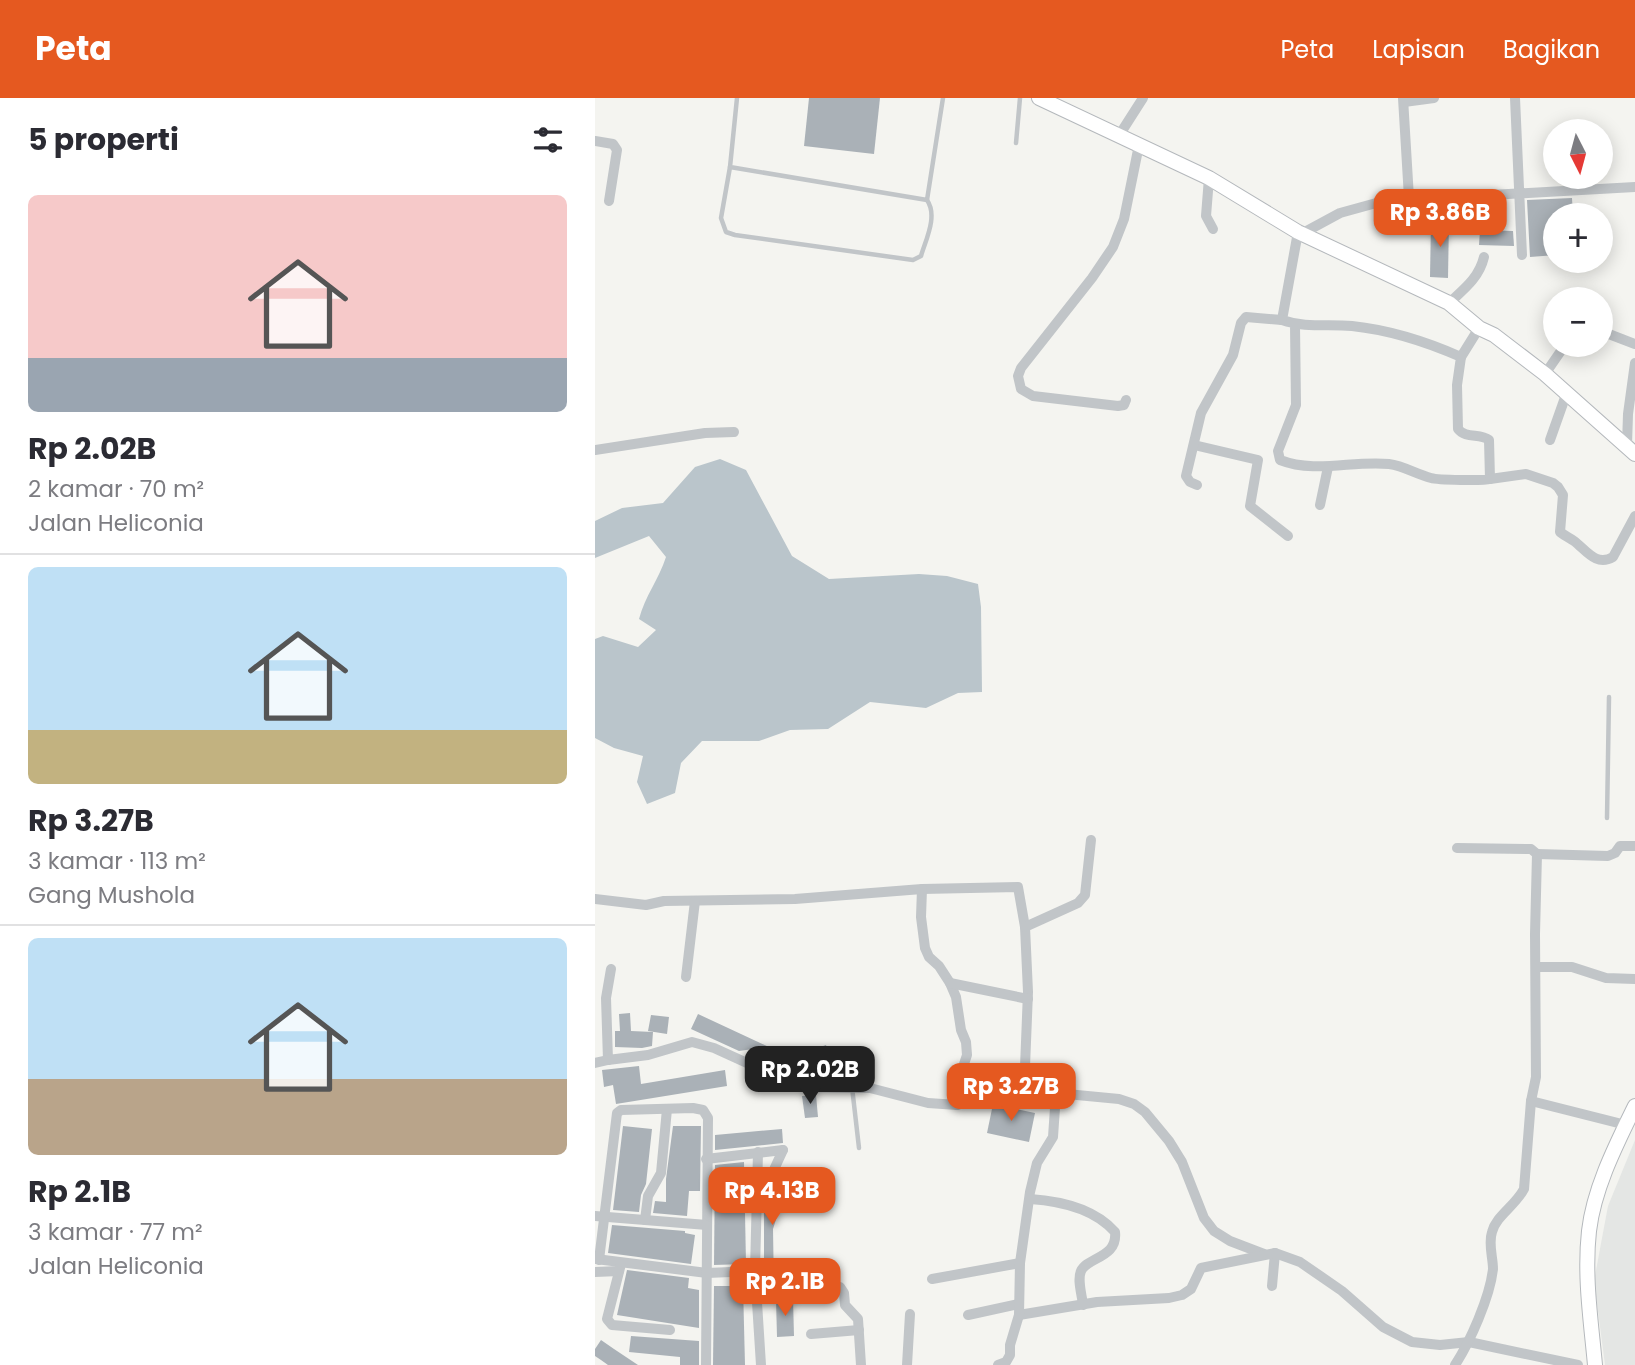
<!DOCTYPE html>
<html lang="id">
<meta charset="utf-8">
<style>
body{margin:0;font-family:Poppins,sans-serif;background:#f2f2f3;color:#2b2b33;height:100vh;display:flex;flex-direction:column;font-size:26px;white-space:nowrap}
*{box-sizing:border-box;margin:0}
p{font-size:23px;color:#7c7c81}
.icon{flex:none;width:38px;height:38px;fill:none;stroke:currentColor;stroke-width:2;stroke-linecap:round;stroke-linejoin:round}
.map{position:relative;flex:1;overflow:hidden}
.drawer{display:flex;flex-direction:column;background:#fff;width:595px}
.drawer>*{flex:none}
.needle{width:46px;rotate:174deg}
.buttons{position:absolute;left:948px;top:21px;display:grid;gap:14px}
.buttons a{display:grid;place-items:center;width:70px;height:70px;border-radius:50%;background:#fff;box-shadow:0 4px 18px #0003;font-size:35px}
.price{position:absolute;translate:-50% -60px;padding:0 16px;border-radius:14px;background:#e55920;color:#fff;font-size:23px;line-height:46px;filter:drop-shadow(0 2px 4px #0008)}
.price::after{content:'';position:absolute;left:50%;top:42px;width:21px;height:16px;margin-left:-10px;background:inherit;clip-path:polygon(0 0,100% 0,50% 100%)}
.price.active{background:#222;color:#fff}
ul{padding:0;list-style:none}
li{display:grid;align-content:center;gap:14px;height:371px;padding:0 28px}
li+li{border-top:2px solid #e1e1e2}
li span{display:grid;place-items:center;height:217px;border-radius:10px;color:#555}
li>.icon{margin-inline-start:auto}
span .icon{width:126px;height:126px;fill:#fffc;stroke-width:1}
li b{font-size:30px}
h2{display:flex;justify-content:space-between;align-items:center;height:84px;padding:0 28px;font-size:30px}
header{display:flex;align-items:center;gap:42px;box-sizing:border-box;height:98px;padding:0 35px;background:#e55920;color:#fff}
header strong{font-size:33px}
nav{display:flex;gap:38px;margin-inline-start:auto;font-size:24px}
main{display:flex;flex:1;min-height:0}
.map>svg:first-child{display:block}
.built{fill:#e4e6e4}
.water{fill:#bac5cb}
.building{fill:#aab1b7}
.lines{fill:none;stroke-linecap:round;stroke-linejoin:round}
.primary-casing{stroke:#b4b8bc;stroke-width:16}
.lane{stroke:#c1c5c8;stroke-width:4.5}
.street{stroke:#c1c5c8;stroke-width:10}
.primary{stroke:#fff;stroke-width:14}
</style>
<header>
<strong>Peta</strong>
<nav><a>Peta</a><a>Lapisan</a><a>Bagikan</a></nav>
</header>
<main>
<section class="drawer">
<h2>5 properti<svg class="icon" aria-label="filters" viewBox="0 0 24 24"><path d="M4 7h16M4 17h16"/><circle cx="9" cy="7" r="2"/><circle cx="15" cy="17" r="2"/></svg></h2>
<ul>
<li><span style="background:linear-gradient(#f6c9c9 75%,#9aa5b1 0)"><svg class="icon" aria-label="home" viewBox="0 0 24 24"><path d="M3 11l9-7 9 7M6 9v11h12V9"/></svg></span><div><b>Rp 2.02B</b><p>2 kamar · 70 m²</p><p>Jalan Heliconia</p></div></li>
<li><span style="background:linear-gradient(#bfe0f5 75%,#c2b280 0)"><svg class="icon" aria-label="home" viewBox="0 0 24 24"><path d="M3 11l9-7 9 7M6 9v11h12V9"/></svg></span><div><b>Rp 3.27B</b><p>3 kamar · 113 m²</p><p>Gang Mushola</p></div></li>
<li><span style="background:linear-gradient(#bfe0f5 65%,#b9a48a 0)"><svg class="icon" aria-label="home" viewBox="0 0 24 24"><path d="M3 11l9-7 9 7M6 9v11h12V9"/></svg></span><div><b>Rp 2.1B</b><p>3 kamar · 77 m²</p><p>Jalan Heliconia</p></div></li>
</ul>
</section>
<div class="map">
<svg width="1040" height="1267" viewBox="0 0 1040 1267">
<rect width="100%" height="100%" fill="#f4f4f0"/>
<!-- built -->
<path class="built" d="M 1040,1042 L 1040,1267 L 1010,1267 L 999,1183 L 1013,1108 Z"/>
<!-- water -->
<path class="water" d="M 125,361 L 151,372 L 197,458 L 234,481 L 324,476 L 352,478 L 383,486 L 386,509 L 387,594 L 363,595 L 331,610 L 275,604 L 233,631 L 195,632 L 164,643 L 107,643 L 86,665 L 80,695 L 52,706 L 42,684 L 48,658 L 19,650 L 0,640 L 0,541 L 8,538 L 43,549 L 61,532 L 44,521 C 50,498 64,481 71,459 L 54,438 L 0,460 L 0,423 L 27,410 L 68,405 L 100,369 Z"/>
<!-- building -->
<g class="building">
<path d="M 214,0 L 285,0 L 279,56 L 209,48 Z"/>
<path d="M 977,100 L 978,117 L 961,117 L 961,157 L 935,159 L 932,102 Z"/>
<path d="M 836,123 L 854,123 L 853,180 L 835,179 Z"/>
<path d="M 885,132 L 918,133 L 919,148 L 884,147 Z"/>
<path d="M 35,915 L 36,933 L 58,934 L 57,948 L 47,950 L 20,949 L 20,933 L 25,933 L 24,916 Z"/>
<path d="M 103,916 L 189,956 L 214,953 L 231,947 L 241,973 L 215,982 L 200,978 L 175,967 L 172,949 L 144,953 L 96,931 Z"/>
<path d="M 56,917 L 74,919 L 72,936 L 53,933 Z"/>
<path d="M 44,968 L 46,986 L 130,972 L 132,988 L 21,1006 L 18,987 L 9,989 L 7,972 Z"/>
<path d="M 221,997 L 223,1019 L 210,1020 L 207,998 Z"/>
<path d="M 398,1006 L 440,1015 L 434,1044 L 392,1035 Z"/>
<path d="M 28,1028 L 57,1031 L 51,1086 L 46,1097 L 44,1114 L 18,1112 Z"/>
<path d="M 78,1028 L 106,1028 L 105,1093 L 94,1093 L 92,1118 L 58,1115 L 60,1103 L 71,1104 L 71,1081 Z"/>
<path d="M 187,1031 L 188,1045 L 120,1052 L 120,1037 Z"/>
<path d="M 149,1064 L 151,1166 L 119,1167 L 120,1067 Z"/>
<path d="M 186,1075 L 195,1077 L 178,1131 L 179,1191 L 169,1191 L 169,1108 Z"/>
<path d="M 17,1127 L 90,1133 L 90,1135 L 100,1137 L 96,1166 L 13,1155 Z"/>
<path d="M 32,1172 L 94,1180 L 93,1190 L 104,1192 L 104,1230 L 22,1217 Z"/>
<path d="M 119,1188 L 148,1188 L 150,1267 L 118,1267 Z"/>
<path d="M 198,1201 L 199,1238 L 182,1239 L 181,1202 Z"/>
<path d="M 36,1238 L 104,1243 L 104,1267 L 85,1267 L 85,1259 L 34,1254 Z"/>
<path d="M 6,1242 L 19,1251 L 43,1267 L 13,1267 L 6,1262 L 0,1258 L 0,1251 Z"/>
</g>
<g class="lines">
<!-- primary casing -->
<g class="primary-casing">
<g id="primary">
<path d="M 444,0 L 614,80 L 703,134 L 854,205 L 884,230 L 899,237 L 950,276 L 1040,356"/>
<path d="M 1000,1267 C 996,1223 989,1178 994,1133 C 999,1090 1021,1047 1040,1008"/>
</g>
</g>
<!-- lane -->
<g class="lane">
<path d="M 142,0 L 135,69 L 332,102 L 348,0"/>
<path d="M 421,45 L 425,0"/>
<path d="M 135,69 L 126,120 L 131,134 L 140,137 L 318,162 L 326,158 C 331,141 343,118 332,102"/>
<path d="M 1012,720 L 1014,599"/>
<path d="M 257,989 L 264,1050"/>
</g>
<!-- street -->
<g class="street">
<path d="M 808,0 L 814,100"/>
<path d="M 920,0 L 927,157"/>
<path d="M 809,4 L 839,0"/>
<path d="M 525,36 L 548,0"/>
<path d="M 0,43 L 18,46 L 22,52 L 14,103"/>
<path d="M 614,80 L 611,118 L 618,131"/>
<path d="M 708,135 L 745,115 L 803,99 L 824,101 L 1040,89"/>
<path d="M 854,205 C 869,191 884,180 889,159"/>
<path d="M 700,227 L 701,307 L 683,353 L 685,362 C 721,376 758,362 794,366 C 809,368 821,376 836,380 C 843,382 888,383 895,381 L 894,342 C 885,335 871,341 863,331 L 862,287 L 866,259 C 832,244 795,232 757,228 C 733,226 710,230 687,222 L 703,134"/>
<path d="M 1006,233 L 1040,246"/>
<path d="M 866,259 L 884,230"/>
<path d="M 950,276 L 970,247"/>
<path d="M 531,302 L 529,307 L 523,308 L 438,298 L 426,291 L 423,278 L 426,270 L 497,180 L 518,149 L 529,121 L 544,47"/>
<path d="M 955,342 L 972,294"/>
<path d="M 599,347 L 663,362 L 655,408 L 693,438"/>
<path d="M 1032,347 L 1033,316 L 1040,265"/>
<path d="M 0,352 L 110,335 L 139,334"/>
<path d="M 895,381 L 931,376 L 958,385 L 963,389 L 968,397 L 965,434 C 970,438 975,440 979,443 C 991,452 1001,469 1018,459 L 1040,418"/>
<path d="M 602,387 L 595,384 L 591,378 L 606,315 L 638,257 L 646,225 L 651,219 L 687,222"/>
<path d="M 725,407 L 733,369"/>
<path d="M 942,756 L 1013,758 L 1020,755 L 1025,748 L 1040,748"/>
<path d="M 327,791 L 423,789 L 430,829 L 433,894 L 429,994"/>
<path d="M 0,801 L 51,807 L 69,803 L 200,801 L 327,791 L 326,819 L 330,850 L 334,859 L 344,868 L 355,885 L 361,899 L 366,932 L 371,944 L 372,957 L 366,975 L 362,1007"/>
<path d="M 430,829 L 483,805 L 490,797 L 496,742"/>
<path d="M 941,869 L 977,869 L 1011,880 L 1040,881"/>
<path d="M 91,879 L 100,803"/>
<path d="M 355,885 L 433,901"/>
<path d="M 13,962 L 11,900 L 16,871"/>
<path d="M 0,965 L 13,962 L 53,957 L 97,944 L 119,950 L 196,985 L 212,989 L 275,990 L 333,1005 L 362,1007 L 417,994 L 461,995 L 524,1001 L 539,1006 L 550,1014 L 574,1043 L 587,1064 L 609,1120 L 619,1133 L 635,1143 L 669,1156"/>
<path d="M 936,1003 L 1031,1027"/>
<path d="M 163,1054 L 160,1173 L 166,1267"/>
<path d="M 111,1061 L 188,1052"/>
<path d="M 435,1101 C 465,1103 499,1110 520,1134 C 523,1160 492,1159 486,1173 C 482,1182 487,1197 488,1207"/>
<path d="M 165,1102 L 188,1052"/>
<path d="M 0,1118 L 112,1127"/>
<path d="M 50,1122 L 53,1098 L 66,1075 L 72,1011"/>
<path d="M 1,1161 L 112,1175 L 160,1173"/>
<path d="M 4,1162 L 22,1015 L 26,1012 L 98,1010 L 108,1012 L 113,1020 L 111,1267"/>
<path d="M 26,1166 L 12,1221 L 17,1227 L 75,1232"/>
<path d="M 0,1174 L 24,1173"/>
<path d="M 337,1181 L 425,1165"/>
<path d="M 216,1187 L 245,1189 L 249,1195 L 250,1207 L 263,1221 L 266,1267"/>
<path d="M 677,1188 L 680,1155"/>
<path d="M 373,1217 L 424,1206"/>
<path d="M 424,1217 L 502,1204 L 574,1200 L 587,1197 L 596,1191 L 606,1170 L 680,1155 L 705,1164 L 747,1193 L 788,1229 L 817,1244 L 845,1247 L 874,1244 L 983,1267"/>
<path d="M 216,1236 L 264,1232"/>
<path d="M 312,1267 L 315,1216"/>
<path d="M 403,1267 L 411,1264 L 415,1257 L 415,1247 L 424,1217 L 425,1165 L 435,1094 L 442,1065 L 458,1039 L 461,995"/>
<path d="M 860,1267 C 875,1244 895,1199 898,1171 C 898,1159 893,1146 897,1134 C 901,1118 920,1108 929,1091 L 936,1003 L 941,979 L 940,836 L 942,756 L 936,751 L 862,750"/>
</g>
<!-- primary -->
<use href="#primary" class="primary"/>
</g>
</svg>
<div class="buttons">
<a><svg class="needle" viewBox="-14 -14 28 28"><path d="M0-13l5 13h-10z" fill="#e53935"/><path d="M0 13l5-13h-10z" fill="#7c7c81"/></svg></a>
<a>+</a>
<a>−</a>
</div>
<b class="price" style="left:845px;top:151px">Rp 3.86B</b>
<b class="price active" style="left:215px;top:1008px">Rp 2.02B</b>
<b class="price" style="left:416px;top:1025px">Rp 3.27B</b>
<b class="price" style="left:177px;top:1129px">Rp 4.13B</b>
<b class="price" style="left:190px;top:1220px">Rp 2.1B</b>
</div>
</main>
